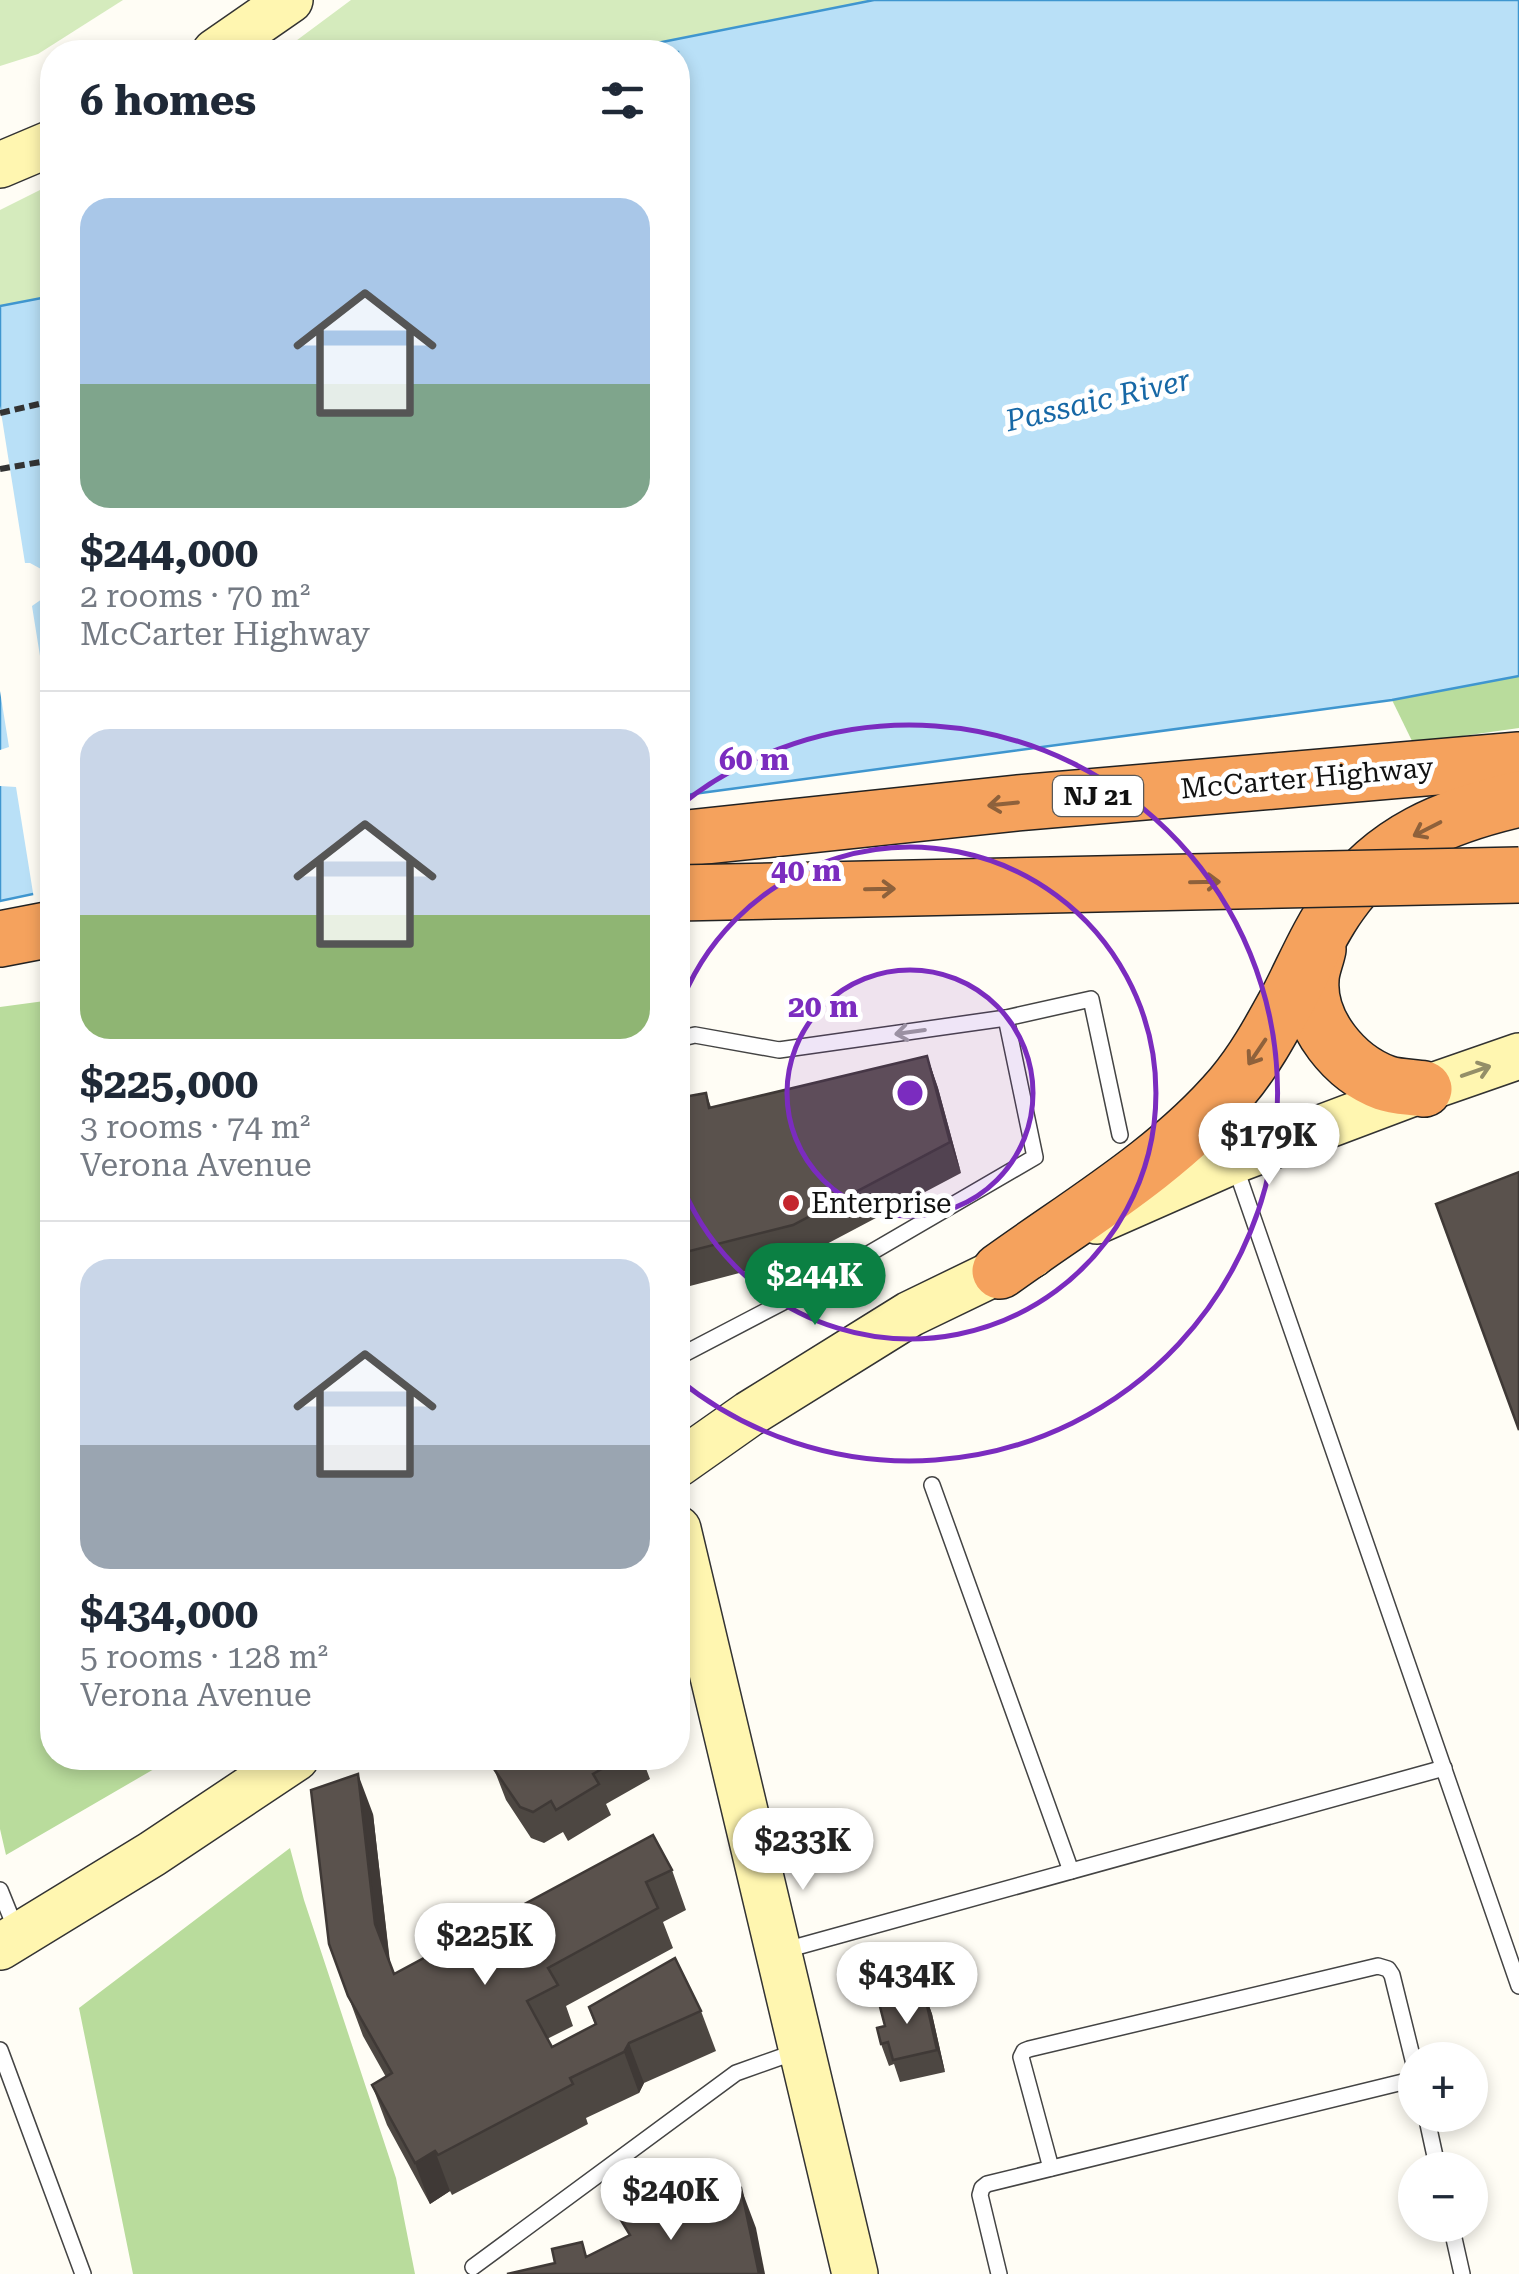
<!DOCTYPE html>
<meta charset="utf-8">
<style>
body{margin:0;font-family:"Roboto Serif",serif;background:#f2f2f3;color:#1f2937;height:100vh;display:flex;flex-direction:column;font-size:38px;white-space:nowrap}
*{box-sizing:border-box;margin:0}
p{font-size:32px;color:#747a83}
.icon{flex:none;width:55px;height:55px;fill:none;stroke:currentColor;stroke-width:2;stroke-linecap:round;stroke-linejoin:round}
.map{position:relative;flex:1;overflow:hidden}
.sheet{position:absolute;left:40px;top:40px;width:650px;height:1730px;display:flex;flex-direction:column;background:#fff;border-radius:40px;box-shadow:0 5px 15px #0003}
.sheet>*{flex:none}
.controls{position:absolute;left:1398px;top:2042px;display:grid;gap:20px}
.controls a{display:grid;place-items:center;width:90px;height:90px;border-radius:50%;background:#fff;box-shadow:0 5px 15px #0003;font-size:50px}
.price{position:absolute;translate:-50% -85px;padding:0 22px;border-radius:35px;background:#fff;color:#222;font-size:32px;line-height:65px;filter:drop-shadow(0 2px 5px #0008)}
.price::after{content:'';position:absolute;left:50%;top:60px;width:30px;height:22px;margin-left:-15px;background:inherit;clip-path:polygon(0 0,100% 0,50% 100%)}
.price.active{background:#0b8043;color:#fff}
ul{padding:0;list-style:none}
li{display:grid;align-content:center;gap:20px;height:530px;padding:0 40px}
li+li{border-top:2px solid #e0e1e3}
li span{display:grid;place-items:center;height:310px;border-radius:30px;color:#555}
li>.icon{margin-inline-start:auto}
span .icon{width:180px;height:180px;fill:#fffc;stroke-width:1}
li b{font-size:42px}
h2{display:flex;justify-content:space-between;align-items:center;height:120px;padding:0 40px;font-size:42px}
.map>svg:first-child{display:block}
.green{fill:#d5ebbd}
.forest{fill:#b9dc9c}
.water{fill:#b9e0f7;stroke:#3f96cf;stroke-width:2.5}
.pier{fill:#fffdf5}
.lines{fill:none;stroke-linecap:round;stroke-linejoin:round}
.lane-casing{stroke:#444;stroke-width:18}
.secondary-casing{stroke:#333;stroke-width:48}
.highway-casing{stroke:#222;stroke-width:58}
.path{stroke:#333;stroke-width:6;stroke-dasharray:10 5;stroke-linecap:butt}
.lane{stroke:#fff;stroke-width:15}
.secondary{stroke:#fff6b0;stroke-width:45}
.highway{stroke:#f5a25d;stroke-width:55}
.highway-bridge-casing{stroke:#222;stroke-width:58;stroke-linecap:butt}
.highway-bridge{stroke:#f5a25d;stroke-width:55}
.wall{fill:#4d4742}
.shaded-wall{fill:#3f3936}
.building{fill:#5a524d;stroke:#3f3936;stroke-width:2.5}
.oneway{stroke:#8e613b}
.oneway2{stroke:#a0a0a0}
.oneway3{stroke:#948f68}
.ring{fill:none;stroke:#7b2cbf;stroke-width:5}
.poi-dot{fill:#c4262e;stroke:#fff;stroke-width:4}
.labels{text-anchor:middle;dominant-baseline:central;stroke-width:10;stroke-linejoin:round;paint-order:stroke}
.shield{fill:#fff;stroke:#585858;stroke-width:2.5}
.shield-label{font-size:25px;font-weight:bold;fill:#111}
.street-label{font-size:28px;fill:#111;stroke:#fff}
.poi-label{font-size:28px;fill:#111;stroke:#fff;text-anchor:start}
.water-label{font-size:30px;font-style:italic;fill:#1768a6;stroke:#fff}
.centre{fill:#7b2cbf;stroke:#fff;stroke-width:5}
.ring-label{font-size:30px;text-anchor:middle;font-weight:bold;fill:#7b2cbf;stroke:#fff;stroke-width:10;stroke-linejoin:round;paint-order:stroke}
</style>
<div class="map">
<svg width="1519" height="2274" viewBox="0 0 1519 2274">
<rect width="100%" height="100%" fill="#fffdf5"/>
<!-- green -->
<g class="green">
<path d="M 0,0 L 123,0 L 38,54 L 0,66 Z"/>
<path d="M 351,0 L 874,0 L 627,49 L 619,52 L 281,52 Z"/>
<path d="M 52,184 L 52,296 L 0,306 L 0,210 Z"/>
</g>
<!-- forest -->
<g class="forest">
<path d="M 1519,676 L 1519,728 L 1413,743 L 1392,700 Z"/>
<path d="M 52,1000 L 52,1758 L 173,1758 L 6,1855 L 0,1829 L 0,1007 Z"/>
<path d="M 290,1848 L 304,1900 L 396,2178 L 415,2274 L 133,2274 L 79,2008 Z"/>
</g>
<!-- water -->
<g class="water">
<path d="M 874,0 L 1519,0 L 1519,676 L 1392,700 L 678,796 L 678,52 L 619,52 L 627,49 Z"/>
<path d="M 52,296 L 52,890 L 0,901 L 0,306 Z"/>
</g>
<!-- pier -->
<path class="pier" d="M 0,406 L 25,563 L 30,563 L 52,575 L 52,592 L 32,606 L 52,731 L 52,895 L 34,899 L 16,787 L 0,786 L 0,750 L 9,747 L 0,691 Z"/>
<g class="lines">
<!-- lane casing -->
<g class="lane-casing">
<g id="lane">
<path d="M 678,1039 L 695,1035 L 779,1050 L 1006,1018"/>
<path d="M 1234,1163 L 1519,1986"/>
<path d="M 678,1357 L 810,1288 L 1035,1157 L 1006,1018 L 1091,999 L 1120,1135"/>
<path d="M 932,1485 L 1071,1871"/>
<path d="M 0,1890 L 17,1932"/>
<path d="M 782,1951 L 1444,1768"/>
<path d="M 0,2050 L 83,2274"/>
<path d="M 1426,2115 L 1438,2170"/>
<path d="M 1051,2168 L 1021,2057 L 1024,2051 L 1029,2049 L 1378,1966 L 1388,1969 L 1392,1975 L 1415,2068"/>
<path d="M 1451,2225 L 1462,2274"/>
<path d="M 473,2267 L 736,2073 L 798,2051"/>
<path d="M 999,2274 L 980,2195 L 982,2188 L 987,2184 L 1415,2079"/>
</g>
</g>
<!-- secondary casing -->
<g class="secondary-casing">
<g id="secondary">
<path d="M 215,52 L 290,0"/>
<path d="M 0,165 L 52,143"/>
<path d="M 1097,1221 L 1233,1161 L 1424,1089 L 1519,1056"/>
<path d="M 678,1464 L 749,1414 L 910,1314 L 1032,1255"/>
<path d="M 678,1529 L 855,2274"/>
<path d="M 0,1947 L 152,1854 L 296,1758"/>
</g>
</g>
<!-- highway casing -->
<g class="highway-casing">
<g id="highway">
<path d="M 678,839 L 1017,803 L 1519,760"/>
<path d="M 0,939 L 52,929"/>
<path d="M 1318,949 C 1316,959 1311,970 1311,980 C 1308,1024 1345,1068 1385,1083 C 1396,1087 1411,1087 1424,1089"/>
<path d="M 1000,1271 C 1079,1214 1168,1162 1232,1087 C 1255,1060 1272,1028 1289,997 C 1305,966 1319,932 1340,903 C 1385,840 1446,816 1519,799"/>
</g>
</g>
<!-- path -->
<g class="path">
<path d="M 0,413 L 52,401"/>
<path d="M 0,469 L 52,460"/>
</g>
<!-- lane -->
<use href="#lane" class="lane"/>
<!-- secondary -->
<use href="#secondary" class="secondary"/>
<!-- highway -->
<use href="#highway" class="highway"/>
<!-- highway-bridge casing -->
<g class="highway-bridge-casing">
<path id="highway-bridge" d="M 678,893 L 1519,875"/>
</g>
<!-- highway-bridge -->
<use href="#highway-bridge" class="highway-bridge"/>
</g>
<!-- wall -->
<g class="wall">
<path d="M 927,1056 L 938,1088 L 961,1173 L 804,1256 L 690,1286 L 678,1252 L 706,1093 L 711,1107 Z"/>
<path d="M 504,1758 L 642,1758 L 650,1779 L 606,1804 L 611,1815 L 568,1841 L 563,1832 L 544,1843 L 531,1838 L 506,1800 L 494,1769 L 506,1763 Z"/>
<path d="M 373,1814 L 390,1962 L 394,1974 L 672,1870 L 686,1910 L 663,1922 L 673,1948 L 566,2006 L 573,2026 L 547,2039 L 552,2047 L 595,2025 L 589,2007 L 701,2011 L 716,2051 L 644,2083 L 639,2093 L 586,2118 L 588,2124 L 452,2195 L 450,2191 L 430,2204 L 387,2125 L 372,2085 L 386,2077 L 363,2036 L 329,1944 Z"/>
<path d="M 924,1992 L 932,2014 L 945,2072 L 900,2082 L 894,2064 L 889,2066 L 881,2044 L 885,2026 Z"/>
</g>
<!-- shaded-wall -->
<g class="shaded-wall">
<path d="M 927,1056 L 938,1088 L 961,1173 L 950,1142 Z"/>
<path d="M 358,1774 L 373,1814 L 390,1965 L 375,1924 Z"/>
<path d="M 924,1992 L 932,2014 L 945,2072 L 937,2050 Z"/>
<path d="M 629,2043 L 644,2083 L 639,2093 L 624,2052 Z"/>
<path d="M 435,2151 L 450,2191 L 430,2204 L 415,2163 Z"/>
<path d="M 741,2188 L 756,2228 L 765,2274 L 759,2274 Z"/>
</g>
<!-- building -->
<g class="building">
<path d="M 927,1056 L 950,1142 L 793,1225 L 678,1254 L 678,1098 L 706,1093 L 709,1108 Z"/>
<path d="M 1519,1172 L 1519,1430 L 1436,1204 Z"/>
<path d="M 509,1758 L 621,1758 L 593,1774 L 599,1784 L 556,1810 L 551,1801 L 533,1812 L 520,1807 L 494,1769 L 511,1760 Z"/>
<path d="M 358,1774 L 375,1924 L 394,1974 L 653,1835 L 672,1870 L 646,1882 L 658,1908 L 548,1968 L 558,1985 L 527,2001 L 552,2047 L 596,2024 L 589,2007 L 675,1958 L 701,2011 L 629,2043 L 624,2052 L 570,2078 L 573,2084 L 438,2155 L 435,2151 L 415,2163 L 372,2085 L 392,2073 L 348,1996 L 329,1944 L 311,1790 Z"/>
<path d="M 924,1992 L 937,2050 L 893,2060 L 888,2042 L 881,2044 L 877,2028 L 885,2026 L 879,2003 Z"/>
<path d="M 741,2188 L 759,2274 L 507,2274 L 555,2263 L 552,2249 L 582,2242 L 586,2257 L 630,2235 L 619,2217 L 646,2201 L 657,2218 L 693,2199 Z"/>
</g>
<!-- one-way arrows -->
<defs><path id="oneway-shaft" d="M-6 0H5M1.5-3L5.5 0L1.5 3" fill="none" stroke-width="1.6" stroke-linecap="round" stroke-linejoin="round" transform="scale(2.5)"/></defs>
<g class="oneway">
<use href="#oneway-shaft" transform="translate(1003 804) rotate(174)"/>
<use href="#oneway-shaft" transform="translate(1427 829) rotate(153)"/>
<use href="#oneway-shaft" transform="translate(1205 882) rotate(-1)"/>
<use href="#oneway-shaft" transform="translate(880 889) rotate(-1)"/>
<use href="#oneway-shaft" transform="translate(1257 1052) rotate(124)"/>
</g>
<use class="oneway2" href="#oneway-shaft" transform="translate(910 1032) rotate(172)"/>
<use class="oneway3" href="#oneway-shaft" transform="translate(1476 1071) rotate(-19)"/>
<!-- distance rings -->
<circle cx="910" cy="1093" r="123" fill="#7b2cbf" fill-opacity=".12"/>
<g class="ring">
<circle cx="910" cy="1093" r="123"/>
<path d="M678 1011A246 246 0 1 1 678 1175"/>
<path d="M678 807A368 368 0 1 1 678 1379"/>
</g>
<!-- markers -->
<circle class="poi-dot" cx="791" cy="1203" r="10"/>
<g class="labels">
<!-- shield labels -->
<rect class="shield" x="1053" y="776" width="90" height="40" rx="8"/>
<g class="shield-label">
<text x="1098" y="796">NJ 21</text>
</g>
<!-- street labels -->
<g class="street-label">
<text transform="translate(1307 778) rotate(-5)">McCarter Highway</text>
</g>
<!-- poi labels -->
<g class="poi-label">
<text x="811" y="1203">Enterprise</text>
</g>
<!-- water labels -->
<g class="water-label">
<text transform="translate(1098 400) rotate(-13)">Passaic River</text>
</g>
</g>
<circle cx="910" cy="1093" r="15" class="centre"/>
<g class="ring-label">
<text x="754" y="770">60 m</text>
<text x="806" y="881">40 m</text>
<text x="823" y="1017">20 m</text>
</g>
</svg>
<div class="controls">
<a>+</a>
<a>−</a>
</div>
<b class="price" style="left:1269px;top:1188px">$179K</b>
<b class="price active" style="left:815px;top:1328px">$244K</b>
<b class="price" style="left:803px;top:1893px">$233K</b>
<b class="price" style="left:485px;top:1988px">$225K</b>
<b class="price" style="left:907px;top:2027px">$434K</b>
<b class="price" style="left:671px;top:2243px">$240K</b>
<section class="sheet">
<h2>6 homes<svg class="icon" aria-label="filters" viewBox="0 0 24 24"><path d="M4 7h16M4 17h16"/><circle cx="9" cy="7" r="2"/><circle cx="15" cy="17" r="2"/></svg></h2>
<ul>
<li><span style="background:linear-gradient(#a9c7e8 60%,#7fa58c 0)"><svg class="icon" aria-label="home" viewBox="0 0 24 24"><path d="M3 11l9-7 9 7M6 9v11h12V9"/></svg></span><div><b>$244,000</b><p>2 rooms · 70 m²</p><p>McCarter Highway</p></div></li>
<li><span style="background:linear-gradient(#c9d6e8 60%,#8fb573 0)"><svg class="icon" aria-label="home" viewBox="0 0 24 24"><path d="M3 11l9-7 9 7M6 9v11h12V9"/></svg></span><div><b>$225,000</b><p>3 rooms · 74 m²</p><p>Verona Avenue</p></div></li>
<li><span style="background:linear-gradient(#c9d6e8 60%,#9aa5b1 0)"><svg class="icon" aria-label="home" viewBox="0 0 24 24"><path d="M3 11l9-7 9 7M6 9v11h12V9"/></svg></span><div><b>$434,000</b><p>5 rooms · 128 m²</p><p>Verona Avenue</p></div></li>
</ul>
</section>
</div>
